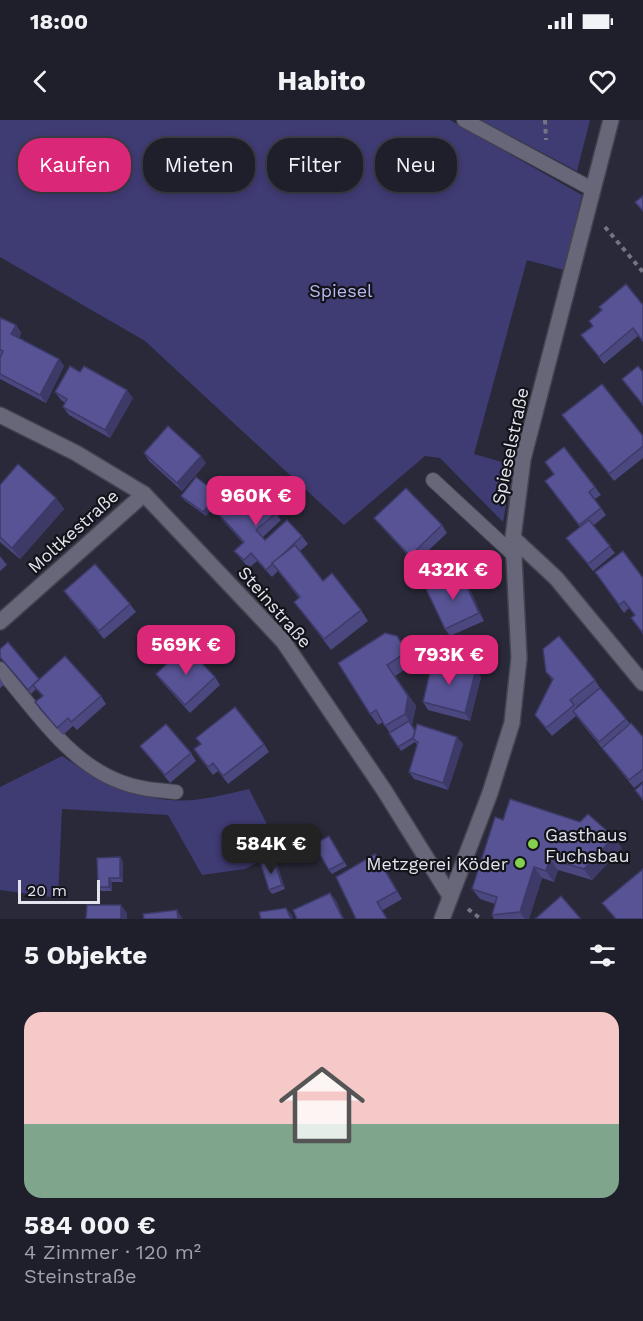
<!DOCTYPE html>
<html lang="de">
<meta charset="utf-8">
<style>
body{margin:0;font-family:"Work Sans",sans-serif;background:#272733;color:#f1f3f6;height:100vh;display:flex;flex-direction:column;font-size:22px;white-space:nowrap}
*{box-sizing:border-box;margin:0}
p{font-size:20px;color:#a1a2a9}
.icon{flex:none;width:33px;height:33px;fill:none;stroke:currentColor;stroke-width:2;stroke-linecap:round;stroke-linejoin:round}
.map{position:relative;height:799px;overflow:hidden}
.sheet{display:flex;flex-direction:column;background:#1f1f2b;flex:1}
.sheet>*{flex:none}
.hud{position:absolute;left:18px;top:18px;width:608px;height:54px;display:flex;gap:12px}
.scale{position:absolute;left:18px;bottom:15px;width:82px;box-sizing:border-box;padding-left:6px;border:3px solid #e3e3ed;border-top:0;font-size:16px;line-height:21px;white-space:nowrap;color:#e3e3ed;-webkit-text-stroke:4px #13131a;paint-order:stroke}
.price{position:absolute;translate:-50% -51px;padding:0 14px;border-radius:12px;background:#db2777;color:#fff;font-size:20px;line-height:39px;filter:drop-shadow(0 2px 3px #0008)}
.price::after{content:'';position:absolute;left:50%;top:36px;width:18px;height:14px;margin-left:-9px;background:inherit;clip-path:polygon(0 0,100% 0,50% 100%)}
.price.current{background:#222;color:#fff}
ul{padding:0;list-style:none}
li{display:grid;align-content:center;gap:12px;height:318px;padding:0 24px}
li+li{border-top:2px solid #3c3d47}
li span{display:grid;place-items:center;height:186px;border-radius:18px;color:#555}
li>.icon{margin-inline-start:auto}
span .icon{width:108px;height:108px;fill:#fffc;stroke-width:1}
li b{font-size:26px}
h2{display:flex;justify-content:space-between;align-items:center;height:72px;padding:0 24px;font-size:26px}
.tag{padding:0 21px;border-radius:24px;background:#1f1f2b;box-shadow:0 3px 9px #0003,0 0 0 2px #3c3d47;font-size:21px;line-height:54px}
.tag.current{background:#db2777;color:#fff}
.status{display:flex;justify-content:space-between;align-items:center;height:42px;padding:0 30px;background:#1f1f2b;direction:ltr}
.status svg{height:16px;fill:currentColor}
header{display:flex;justify-content:space-between;align-items:center;height:78px;padding:0 24px;background:#1f1f2b;font-size:27px;font-weight:700}
.map>svg:first-child{display:block}
.green{fill:#3f3b73}
.lines{fill:none;stroke-linecap:round;stroke-linejoin:round}
.service-casing{stroke:#444451;stroke-width:16}
.minor-casing{stroke:#444451;stroke-width:18}
.path{stroke:#747482;stroke-width:4;stroke-dasharray:4.5 4.5;stroke-linecap:butt}
.service{stroke:#676779;stroke-width:14}
.minor{stroke:#676779;stroke-width:15}
.wall{fill:#4b477f}
.shaded-wall{fill:#3d3a68}
.building{fill:#575394;stroke:#3d3a68;stroke-width:1.5}
.poi-dot{fill:#83d04f;stroke:#13131a;stroke-width:2}
.labels{text-anchor:middle;dominant-baseline:central;stroke-width:4.5;stroke-linejoin:round;paint-order:stroke}
.park-label{font-size:18px;fill:#b8b8f0;stroke:#13131a}
.street-label{font-size:18px;fill:#e3e3ed;stroke:#13131a}
.poi-label{font-size:18px;fill:#e3e3ed;stroke:#13131a;text-anchor:start}
</style>
<div class="status"><b>18:00</b><svg viewBox="0 0 49 12"><path d="M0 12V9h3v3zM5 12V6h3v6zM10 12V3h3v9zM15 12V0h3v12zM26 1h20v11H26zM47 4h2v5h-2z"/></svg></div>
<header><svg class="icon" aria-label="back" viewBox="0 0 24 24"><path d="M15 5l-7 7 7 7"/></svg>Habito<svg class="icon" aria-label="heart" viewBox="0 0 24 24"><path d="M12 20l-8-8c-3-5 5-10 8-4 3-6 11-1 8 4z"/></svg></header>
<div class="map">
<svg width="643" height="799" viewBox="0 0 643 799">
<rect width="100%" height="100%" fill="#292939"/>
<!-- green -->
<g class="green">
<path d="M 0,0 L 450,0 L 582,75 L 564,150 L 527,140 L 474,334 L 513,345 L 503,402 L 440,338 L 425,336 L 344,405 L 145,221 L 0,137 Z"/>
<path d="M 480,0 L 590,0 L 577,51 Z"/>
<path d="M 62,636 C 102,663 144,684 194,680 C 212,678 231,673 249,669 L 280,730 L 245,749 L 202,755 L 168,695 L 62,689 L 58,778 L 0,770 L 0,667 Z"/>
</g>
<g class="lines">
<!-- service casing -->
<g class="service-casing">
<g id="service">
<path d="M 464,0 L 592,69"/>
<path d="M 433,360 L 515,436"/>
<path d="M 0,549 C 35,590 69,643 121,662 C 139,669 157,670 176,672"/>
</g>
</g>
<!-- minor casing -->
<g class="minor-casing">
<g id="minor">
<path d="M 0,295 L 76,333 L 144,374 L 283,521 L 384,670 L 450,776"/>
<path d="M 513,418 L 556,458 L 643,563"/>
<path d="M 0,502 L 144,374"/>
<path d="M 442,799 L 490,673 L 512,603 L 519,538 L 513,418 L 523,339 L 611,0"/>
</g>
</g>
<!-- path -->
<g class="path">
<path d="M 545,0 L 546,20"/>
<path d="M 605,107 L 643,152"/>
<path d="M 468,789 L 481,799"/>
</g>
<!-- service -->
<use href="#service" class="service"/>
<!-- minor -->
<use href="#minor" class="minor"/>
</g>
<!-- wall -->
<g class="wall">
<path d="M 643,185 L 643,222 L 638,216 L 604,244 L 581,215 L 592,206 L 589,201 L 601,190 L 599,187 Z"/>
<path d="M 0,200 L 16,205 L 21,213 L 19,218 L 59,239 L 64,246 L 46,283 L 0,259 L 0,238 L 1,235 L 0,235 Z"/>
<path d="M 80,252 L 133,278 L 110,318 L 69,295 L 63,287 L 65,283 L 61,280 L 55,272 Z"/>
<path d="M 562,295 L 643,316 L 643,338 L 614,361 Z"/>
<path d="M 144,333 L 206,343 L 182,371 L 149,341 Z"/>
<path d="M 545,342 L 595,367 L 601,375 L 595,379 L 606,395 L 593,406 L 615,433 L 593,451 L 566,418 L 580,407 L 545,361 L 554,354 Z"/>
<path d="M 0,365 L 56,378 L 64,389 L 20,439 L 0,422 Z"/>
<path d="M 218,374 L 220,378 L 206,396 L 184,380 L 181,376 Z"/>
<path d="M 252,378 L 276,393 L 281,400 L 263,417 L 265,420 L 302,416 L 308,424 L 300,431 L 323,461 L 361,490 L 368,501 L 331,530 L 294,482 L 299,478 L 278,451 L 272,457 L 257,441 L 249,448 L 240,438 L 234,431 L 243,423 L 220,397 L 214,389 Z"/>
<path d="M 374,398 L 442,405 L 447,413 L 415,443 L 380,405 Z"/>
<path d="M 0,436 L 7,445 L 0,451 Z"/>
<path d="M 595,452 L 643,458 L 643,514 L 631,498 L 634,495 L 629,488 L 624,493 Z"/>
<path d="M 466,461 L 484,501 L 450,516 L 445,509 Z"/>
<path d="M 64,471 L 130,484 L 136,492 L 104,519 L 69,478 Z"/>
<path d="M 385,513 L 410,536 L 409,547 L 395,556 L 416,586 L 412,605 L 415,610 L 463,624 L 448,670 L 414,659 L 409,652 L 417,625 L 415,622 L 401,631 L 383,602 L 378,605 L 370,594 Z"/>
<path d="M 0,529 L 39,559 L 101,576 L 106,584 L 77,610 L 73,606 L 63,615 L 40,590 L 35,582 L 42,576 L 36,569 L 31,574 L 0,538 Z"/>
<path d="M 546,552 L 595,560 L 600,568 L 576,587 L 576,589 L 626,599 L 630,604 L 643,617 L 643,661 L 634,668 L 576,596 L 552,616 L 541,603 L 535,595 L 552,560 Z"/>
<path d="M 156,554 L 215,557 L 220,565 L 190,593 L 162,562 Z"/>
<path d="M 481,557 L 470,601 L 428,590 L 423,582 Z"/>
<path d="M 0,558 L 4,565 L 0,568 Z"/>
<path d="M 196,618 L 264,624 L 269,632 L 228,664 L 218,651 L 213,655 L 199,637 L 194,629 L 200,624 Z"/>
<path d="M 140,626 L 191,633 L 196,641 L 170,663 Z"/>
<path d="M 495,697 L 622,728 L 592,760 L 558,750 L 554,762 L 542,758 L 529,799 L 494,799 L 492,795 L 495,784 L 480,779 L 472,769 Z"/>
<path d="M 332,720 L 347,746 L 332,754 L 329,750 Z"/>
<path d="M 375,734 L 402,779 L 383,790 L 356,799 Z"/>
<path d="M 274,740 L 277,744 L 285,769 L 272,774 L 269,770 Z"/>
<path d="M 123,741 L 123,762 L 112,762 L 112,771 L 101,771 L 98,767 Z"/>
</g>
<!-- shaded-wall -->
<g class="shaded-wall">
<path d="M 16,205 L 21,213 L 17,222 L 11,214 Z"/>
<path d="M 59,239 L 64,246 L 46,283 L 40,275 Z"/>
<path d="M 127,270 L 133,278 L 110,318 L 105,310 Z"/>
<path d="M 201,336 L 206,343 L 182,371 L 177,363 Z"/>
<path d="M 218,374 L 220,378 L 206,396 L 203,392 Z"/>
<path d="M 56,378 L 64,389 L 20,439 L 12,428 Z"/>
<path d="M 461,454 L 466,461 L 484,501 L 479,493 Z"/>
<path d="M 397,516 L 410,536 L 409,547 L 401,536 Z"/>
<path d="M 387,545 L 416,586 L 412,605 L 416,613 L 405,594 Z"/>
<path d="M 476,549 L 481,557 L 470,601 L 465,593 Z"/>
<path d="M 457,617 L 463,624 L 448,670 L 443,663 Z"/>
<path d="M 614,717 L 622,728 L 592,760 L 584,749 Z"/>
<path d="M 375,734 L 381,741 L 402,779 L 397,771 Z"/>
<path d="M 120,737 L 123,741 L 123,762 L 120,758 Z"/>
<path d="M 550,739 L 558,750 L 554,762 L 546,751 Z"/>
<path d="M 274,740 L 277,744 L 285,769 L 282,765 Z"/>
<path d="M 534,747 L 542,758 L 529,799 L 525,799 L 520,792 Z"/>
<path d="M 109,758 L 112,762 L 112,771 L 109,767 Z"/>
<path d="M 330,773 L 336,780 L 344,799 L 343,799 Z"/>
<path d="M 121,785 L 127,793 L 127,799 L 121,799 Z"/>
<path d="M 286,788 L 292,795 L 293,799 L 291,799 Z"/>
<path d="M 177,790 L 182,798 L 182,799 L 178,799 Z"/>
</g>
<!-- building -->
<g class="building">
<path d="M 643,76 L 643,91 L 635,82 Z"/>
<path d="M 626,164 L 643,185 L 643,219 L 642,220 L 633,208 L 599,237 L 581,215 L 593,206 L 589,201 L 602,190 L 599,187 Z"/>
<path d="M 1,198 L 16,205 L 11,214 L 59,239 L 40,275 L 0,254 L 0,238 L 3,231 L 0,230 L 0,200 Z"/>
<path d="M 70,246 L 80,252 L 84,246 L 127,270 L 105,310 L 63,287 L 67,279 L 55,272 Z"/>
<path d="M 638,246 L 643,252 L 643,285 L 622,259 Z"/>
<path d="M 602,264 L 643,316 L 643,326 L 609,354 L 562,295 Z"/>
<path d="M 168,306 L 201,336 L 177,363 L 144,333 Z"/>
<path d="M 564,327 L 595,367 L 589,372 L 601,388 L 579,405 L 545,361 L 554,354 L 545,342 Z"/>
<path d="M 18,344 L 56,378 L 12,428 L 0,417 L 0,365 Z"/>
<path d="M 196,357 L 218,374 L 203,392 L 181,376 Z"/>
<path d="M 241,366 L 252,378 L 258,373 L 276,393 L 256,410 L 265,420 L 287,400 L 302,416 L 266,450 L 251,433 L 244,440 L 234,431 L 244,422 L 214,389 Z"/>
<path d="M 406,368 L 442,405 L 410,436 L 374,398 Z"/>
<path d="M 589,400 L 610,426 L 588,444 L 566,418 Z"/>
<path d="M 295,425 L 323,461 L 332,453 L 361,490 L 324,519 L 294,482 L 300,477 L 272,443 Z"/>
<path d="M 623,431 L 643,458 L 643,513 L 631,498 L 635,495 L 624,481 L 619,485 L 595,452 Z"/>
<path d="M 95,444 L 130,484 L 99,511 L 64,471 Z"/>
<path d="M 461,454 L 479,493 L 445,509 L 426,469 Z"/>
<path d="M 385,513 L 397,516 L 403,525 L 401,536 L 387,545 L 408,576 L 405,594 L 385,606 L 376,590 L 370,594 L 338,543 Z"/>
<path d="M 559,516 L 595,560 L 570,580 L 574,585 L 546,608 L 535,595 L 553,559 L 546,552 L 543,529 Z"/>
<path d="M 8,522 L 39,559 L 28,570 L 0,537 L 0,529 Z"/>
<path d="M 186,526 L 215,557 L 185,585 L 156,554 Z"/>
<path d="M 65,536 L 101,576 L 71,602 L 68,598 L 57,608 L 35,582 L 43,576 L 33,565 Z"/>
<path d="M 433,539 L 476,549 L 465,593 L 423,582 Z"/>
<path d="M 600,568 L 626,599 L 599,622 L 573,591 Z"/>
<path d="M 235,587 L 264,624 L 223,656 L 213,643 L 208,647 L 194,629 L 201,624 L 196,618 Z"/>
<path d="M 409,601 L 415,611 L 413,618 L 398,627 L 389,613 Z"/>
<path d="M 631,603 L 643,617 L 643,649 L 629,660 L 602,628 Z"/>
<path d="M 166,604 L 191,633 L 165,655 L 140,626 Z"/>
<path d="M 417,604 L 457,617 L 443,663 L 409,652 L 418,622 L 413,619 Z"/>
<path d="M 643,663 L 643,680 L 635,670 Z"/>
<path d="M 510,679 L 580,702 L 588,694 L 614,717 L 584,749 L 550,739 L 546,751 L 534,747 L 520,792 L 492,795 L 497,777 L 472,769 L 495,697 L 503,700 Z"/>
<path d="M 329,716 L 344,742 L 329,750 L 314,724 Z"/>
<path d="M 375,734 L 397,771 L 377,782 L 387,799 L 356,799 L 336,757 Z"/>
<path d="M 120,737 L 120,758 L 109,758 L 109,767 L 98,767 L 97,738 Z"/>
<path d="M 274,740 L 282,765 L 269,770 L 261,744 Z"/>
<path d="M 643,749 L 643,799 L 616,799 L 602,783 Z"/>
<path d="M 330,773 L 343,799 L 297,799 L 293,790 Z"/>
<path d="M 561,776 L 581,799 L 535,799 Z"/>
<path d="M 87,785 L 121,785 L 121,799 L 86,799 Z"/>
<path d="M 286,788 L 291,799 L 261,799 L 259,792 Z"/>
<path d="M 177,790 L 178,799 L 144,799 L 143,794 Z"/>
</g>
<!-- markers -->
<g class="poi-dot">
<circle cx="533" cy="724" r="6"/>
<circle cx="520" cy="743" r="6"/>
</g>
<g class="labels">
<!-- park labels -->
<g class="park-label">
<text x="341" y="170">Spiesel</text>
</g>
<!-- street labels -->
<g class="street-label">
<text transform="translate(510 326) rotate(-78)">Spieselstraße</text>
<text transform="translate(73 411) rotate(-42)">Moltkestraße</text>
<text transform="translate(275 487) rotate(49)">Steinstraße</text>
</g>
<!-- poi labels -->
<g class="poi-label">
<text x="545" y="714">Gasthaus<tspan x="545" dy="21">Fuchsbau</tspan></text>
<text x="508" y="743" text-anchor="end">Metzgerei Köder</text>
</g>
</g>
</svg>
<div class="scale">20 m</div>
<b class="price" style="left:256px;top:407px">960K €</b>
<b class="price" style="left:453px;top:481px">432K €</b>
<b class="price" style="left:186px;top:556px">569K €</b>
<b class="price" style="left:449px;top:566px">793K €</b>
<b class="price current" style="left:271px;top:755px">584K €</b>
<div class="hud">
<a class="tag current">Kaufen</a>
<a class="tag">Mieten</a>
<a class="tag">Filter</a>
<a class="tag">Neu</a>
</div>
</div>
<section class="sheet">
<h2>5 Objekte<svg class="icon" aria-label="filters" viewBox="0 0 24 24"><path d="M4 7h16M4 17h16"/><circle cx="9" cy="7" r="2"/><circle cx="15" cy="17" r="2"/></svg></h2>
<ul>
<li><span style="background:linear-gradient(#f6c9c9 60%,#7fa58c 0)"><svg class="icon" aria-label="home" viewBox="0 0 24 24"><path d="M3 11l9-7 9 7M6 9v11h12V9"/></svg></span><div><b>584 000 €</b><p>4 Zimmer · 120 m²</p><p>Steinstraße</p></div></li>
</ul>
</section>
